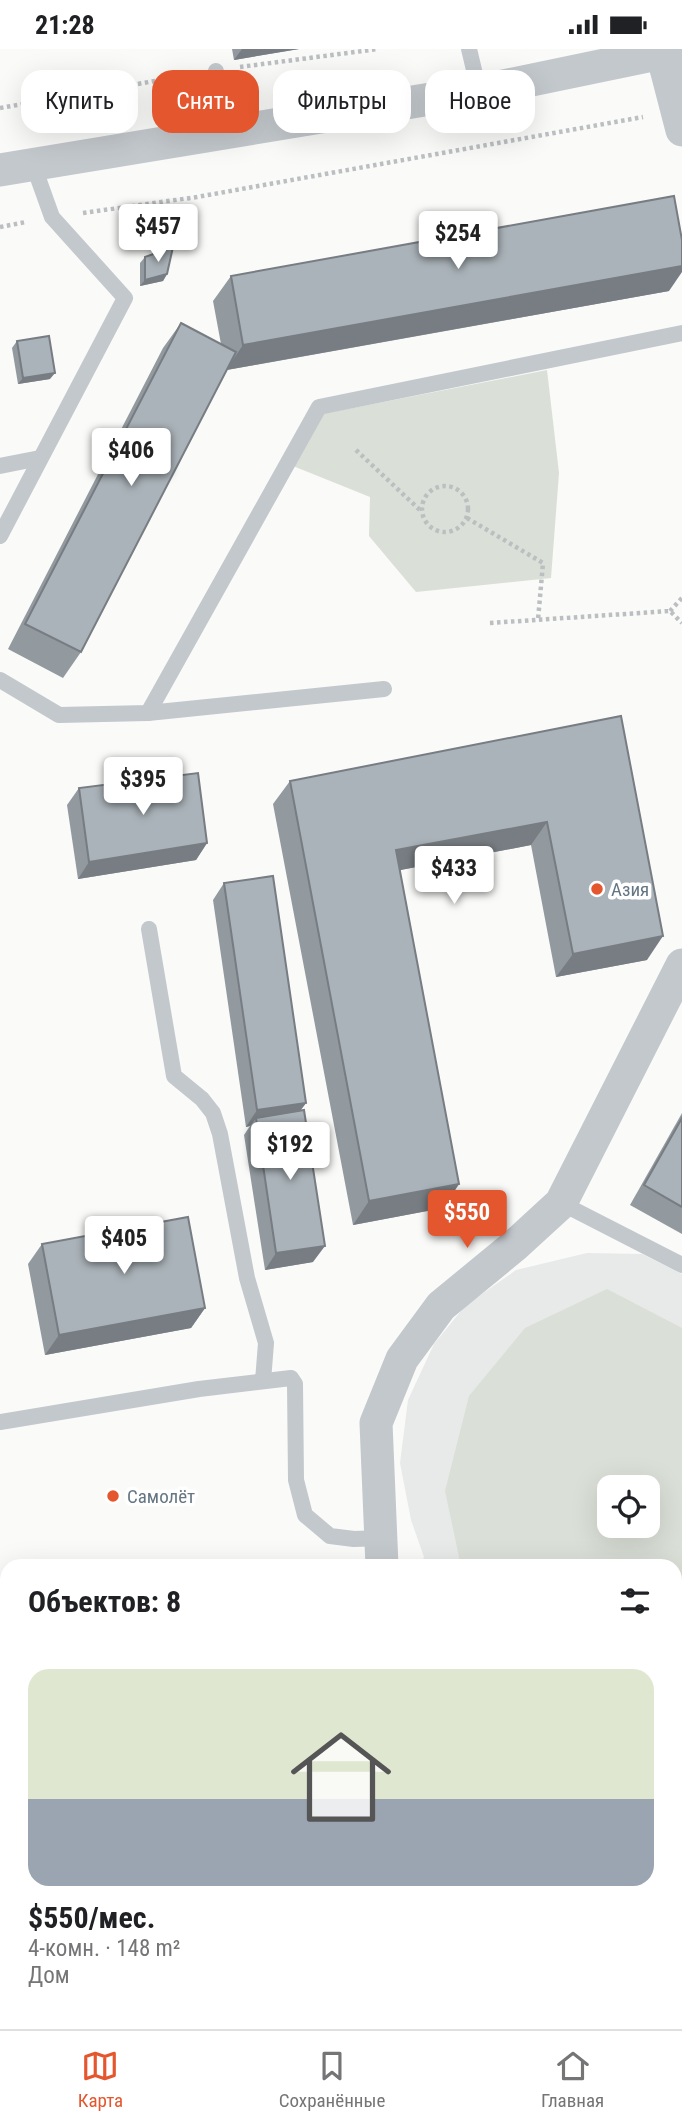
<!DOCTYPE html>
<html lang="ru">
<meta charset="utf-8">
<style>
body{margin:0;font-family:"Roboto Condensed",sans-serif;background:#f6f6f6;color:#202124;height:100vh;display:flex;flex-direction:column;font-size:26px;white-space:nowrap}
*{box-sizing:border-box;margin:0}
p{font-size:23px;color:#757577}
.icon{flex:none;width:38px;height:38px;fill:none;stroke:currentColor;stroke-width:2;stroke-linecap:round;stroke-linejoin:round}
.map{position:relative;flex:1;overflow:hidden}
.drawer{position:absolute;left:0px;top:1510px;width:682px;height:471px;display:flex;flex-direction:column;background:#fff;border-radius:21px 21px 0 0;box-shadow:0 7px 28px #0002}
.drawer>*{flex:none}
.hud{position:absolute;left:21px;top:21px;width:640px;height:63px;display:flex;gap:14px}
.tools{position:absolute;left:597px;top:1426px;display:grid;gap:14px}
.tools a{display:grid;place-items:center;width:63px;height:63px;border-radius:14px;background:#fff;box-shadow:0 7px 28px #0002;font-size:35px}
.price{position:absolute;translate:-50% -60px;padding:0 16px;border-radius:7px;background:#fff;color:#222;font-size:23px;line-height:46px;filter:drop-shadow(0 2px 4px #0008)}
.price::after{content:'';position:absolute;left:50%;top:42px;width:21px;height:16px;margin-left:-10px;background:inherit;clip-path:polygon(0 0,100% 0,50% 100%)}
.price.on{background:#e4572e;color:#fff}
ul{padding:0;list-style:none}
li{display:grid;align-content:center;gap:14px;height:371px;padding:0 28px}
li+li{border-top:2px solid #e0e0e0}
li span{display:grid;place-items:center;height:217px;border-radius:21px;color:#555}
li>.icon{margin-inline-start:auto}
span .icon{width:126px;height:126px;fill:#fffc;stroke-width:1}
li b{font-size:30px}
h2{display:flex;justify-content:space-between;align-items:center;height:84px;padding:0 28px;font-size:30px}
.chip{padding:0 24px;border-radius:21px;background:#fff;box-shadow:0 7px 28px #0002;font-size:24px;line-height:63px}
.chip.on{background:#e4572e;color:#fff}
.status{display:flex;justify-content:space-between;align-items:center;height:49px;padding:0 35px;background:#fff;direction:ltr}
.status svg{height:19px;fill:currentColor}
.tabs{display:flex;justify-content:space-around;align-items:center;height:98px;border-top:2px solid #e0e0e0;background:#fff;font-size:19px;color:#757577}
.tabs a{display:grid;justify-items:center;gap:4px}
.tabs .on{color:#e4572e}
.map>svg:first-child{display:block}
.built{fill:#e8e9e9;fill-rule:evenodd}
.green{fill:#dadfd7;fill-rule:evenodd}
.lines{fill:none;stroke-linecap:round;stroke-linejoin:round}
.path{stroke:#bbbfc2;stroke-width:4.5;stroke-dasharray:3.5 3.5;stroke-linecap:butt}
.lane{stroke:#c3c8cc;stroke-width:16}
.street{stroke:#c3c8cc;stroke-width:33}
.wall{fill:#929a9f}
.shaded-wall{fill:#777d82}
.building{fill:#aab3b9;stroke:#777d82;stroke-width:2}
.poi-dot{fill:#e4572e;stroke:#fff;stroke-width:2.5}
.labels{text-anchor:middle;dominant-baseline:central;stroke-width:7;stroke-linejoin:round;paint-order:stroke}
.poi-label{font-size:19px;fill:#657683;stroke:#fff;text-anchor:start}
</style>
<div class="status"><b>21:28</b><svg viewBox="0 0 49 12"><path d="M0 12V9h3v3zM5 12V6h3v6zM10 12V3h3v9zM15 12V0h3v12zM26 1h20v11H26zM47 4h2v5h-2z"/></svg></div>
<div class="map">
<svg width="682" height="1980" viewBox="0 0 682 1980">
<rect width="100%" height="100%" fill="#fafaf8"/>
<!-- built -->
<path class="built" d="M 587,1204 L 642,1205 L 682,1225 L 682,1980 L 295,1980 L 283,1974 L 676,1974 L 676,1517 L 420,1517 L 424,1508 L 411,1471 L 400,1414 L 408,1351 L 434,1295 L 465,1257 L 516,1221 ZM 609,1438 L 648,1438 L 648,1477 L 609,1477 Z"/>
<!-- green -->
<g class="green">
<path d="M 547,321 L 559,424 L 551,529 L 416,543 L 369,487 L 370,448 L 293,417 L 322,365 Z"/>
<path d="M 607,1240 L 682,1279 L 682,1634 L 676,1631 L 676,1517 L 461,1517 L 445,1442 L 469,1347 L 525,1279 ZM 648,1438 L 648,1477 L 609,1477 L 609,1438 Z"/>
<path d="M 337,1974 L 426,1974 L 423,1980 L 348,1980 Z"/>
</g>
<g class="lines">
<!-- path -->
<g class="path">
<path d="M 240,18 L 378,0"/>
<path d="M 0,59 L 189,26"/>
<path d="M 83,164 L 197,148 L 643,68"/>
<path d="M 0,178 L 26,173"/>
<path d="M 356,401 L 422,463"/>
<circle cx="445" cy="460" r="23"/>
<path d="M 467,469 L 543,514 L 538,571"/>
<path d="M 670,562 L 682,549"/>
<path d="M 490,574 L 670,562 L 682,574"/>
<path d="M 676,1658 L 682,1661"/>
</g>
<!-- lane -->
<g class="lane">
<path d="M 469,0 L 479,42"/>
<path d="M 216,22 L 224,84"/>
<path d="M 0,417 L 40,409"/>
<path d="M 0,487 L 125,249 L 52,168 L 33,115"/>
<path d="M 0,631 L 59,666 L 148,664 L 384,640"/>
<path d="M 148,664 L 319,358 L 682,284"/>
<path d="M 149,880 L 174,1027 L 202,1050 L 213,1064 L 220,1085 L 247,1229 L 266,1294 L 263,1332"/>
<path d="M 561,1154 L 682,1216"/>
<path d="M 0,1373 L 199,1340 L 291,1329 L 295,1335 L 296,1431 L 305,1466 L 330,1487 L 354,1490 L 381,1489"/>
</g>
<!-- street -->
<g class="street">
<path d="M 662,4 L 682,81"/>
<path d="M 0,121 L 479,42 L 682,0"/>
<path d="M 382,1517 L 376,1374 L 402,1310 L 441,1257 L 514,1197 L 561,1154 L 682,916"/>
<path d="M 160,1980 L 163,1974"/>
</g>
</g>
<!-- wall -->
<g class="wall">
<path d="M 232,0 L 299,0 L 234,11 Z"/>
<path d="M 145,208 L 167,225 L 163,232 L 140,237 L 140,214 Z"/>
<path d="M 231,227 L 669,242 L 227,321 L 81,603 L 63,629 L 8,600 L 163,299 L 181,274 L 221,295 L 213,252 Z"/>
<path d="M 17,292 L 50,330 L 18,335 L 12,299 Z"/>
<path d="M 621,667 L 647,911 L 556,928 L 531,796 L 400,821 L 459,1135 L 443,1159 L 353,1176 L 273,755 L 290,732 Z"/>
<path d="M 79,739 L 207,794 L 196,811 L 78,830 L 67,756 Z"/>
<path d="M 224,834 L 306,1054 L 300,1062 L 313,1213 L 265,1221 L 244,1086 L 250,1077 L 246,1078 L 213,851 Z"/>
<path d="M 682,1064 L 682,1185 L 630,1156 Z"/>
<path d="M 42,1195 L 205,1259 L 191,1279 L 45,1306 L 28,1215 Z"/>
<path d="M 676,1698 L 682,1701 L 682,1854 L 676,1851 Z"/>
</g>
<!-- shaded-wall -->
<g class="shaded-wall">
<path d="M 242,0 L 299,0 L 234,11 Z"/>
<path d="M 682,217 L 682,223 L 669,242 L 226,321 L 243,296 Z"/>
<path d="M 167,225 L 163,232 L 140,237 L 145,231 Z"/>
<path d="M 55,324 L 50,330 L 18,335 L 23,329 Z"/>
<path d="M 547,773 L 531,796 L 380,825 L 396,801 Z"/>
<path d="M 207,794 L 196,811 L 78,830 L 89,813 Z"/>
<path d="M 663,887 L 647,911 L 556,928 L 573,905 Z"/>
<path d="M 306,1054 L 294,1070 L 256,1069 L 250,1077 L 246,1078 L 257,1061 Z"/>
<path d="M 459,1135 L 443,1159 L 353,1176 L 369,1152 Z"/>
<path d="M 325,1197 L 313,1213 L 265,1221 L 276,1204 Z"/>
<path d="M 205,1259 L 191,1279 L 45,1306 L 59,1286 Z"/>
</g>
<!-- building -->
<g class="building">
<path d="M 674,147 L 682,191 L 682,217 L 243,296 L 231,227 Z"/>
<path d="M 173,198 L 167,225 L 145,231 L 145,208 Z"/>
<path d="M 181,274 L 236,303 L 81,603 L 25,575 Z"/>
<path d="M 49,287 L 55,324 L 23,329 L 17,292 Z"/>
<path d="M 621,667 L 663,887 L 573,905 L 547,773 L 396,801 L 459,1135 L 369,1152 L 290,732 Z"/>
<path d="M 198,724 L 207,794 L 89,813 L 79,739 Z"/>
<path d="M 273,827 L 306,1054 L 257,1061 L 224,834 Z"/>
<path d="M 304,1061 L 325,1197 L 276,1204 L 256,1069 Z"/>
<path d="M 682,1069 L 682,1158 L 644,1136 Z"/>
<path d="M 188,1168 L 205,1259 L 59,1286 L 42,1195 Z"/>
<path d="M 0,1626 L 7,1629 L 7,1743 L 0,1756 Z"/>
<path d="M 676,1698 L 682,1701 L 682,1831 L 676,1828 Z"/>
<path d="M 481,1974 L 673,1974 L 682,1978 L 682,1980 L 478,1980 Z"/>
</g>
<!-- markers -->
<g class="poi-dot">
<circle cx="597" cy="840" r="7"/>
<circle cx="113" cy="1447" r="7"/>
</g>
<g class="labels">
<!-- poi labels -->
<g class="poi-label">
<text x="611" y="840">Азия</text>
<text x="127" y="1447">Самолёт</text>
</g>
</g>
</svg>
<div class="tools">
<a><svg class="icon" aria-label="locate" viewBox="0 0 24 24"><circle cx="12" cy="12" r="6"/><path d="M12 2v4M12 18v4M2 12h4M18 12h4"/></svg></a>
</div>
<b class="price" style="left:158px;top:215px">$457</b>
<b class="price" style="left:458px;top:222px">$254</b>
<b class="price" style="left:131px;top:439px">$406</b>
<b class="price" style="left:143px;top:768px">$395</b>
<b class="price" style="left:454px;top:857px">$433</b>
<b class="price" style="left:290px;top:1133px">$192</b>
<b class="price on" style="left:467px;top:1201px">$550</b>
<b class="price" style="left:124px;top:1227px">$405</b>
<div class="hud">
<a class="chip">Купить</a>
<a class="chip on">Снять</a>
<a class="chip">Фильтры</a>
<a class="chip">Новое</a>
</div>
<section class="drawer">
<h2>Объектов: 8<svg class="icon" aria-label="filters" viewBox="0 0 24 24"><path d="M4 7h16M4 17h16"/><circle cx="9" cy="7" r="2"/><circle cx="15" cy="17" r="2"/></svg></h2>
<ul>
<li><span style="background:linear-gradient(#dfe7d0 60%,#9aa5b1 0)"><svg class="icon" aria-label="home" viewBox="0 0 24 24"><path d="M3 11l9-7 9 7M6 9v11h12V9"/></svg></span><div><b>$550/мес.</b><p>4-комн. · 148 m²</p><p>Дом</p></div></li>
</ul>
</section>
</div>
<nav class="tabs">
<a class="on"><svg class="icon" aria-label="map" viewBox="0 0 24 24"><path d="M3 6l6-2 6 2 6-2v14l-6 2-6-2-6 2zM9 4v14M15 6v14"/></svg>Карта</a>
<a><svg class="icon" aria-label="saved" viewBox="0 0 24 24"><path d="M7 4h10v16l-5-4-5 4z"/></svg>Сохранённые</a>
<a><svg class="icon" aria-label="home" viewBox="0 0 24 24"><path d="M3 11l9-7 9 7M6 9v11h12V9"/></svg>Главная</a>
</nav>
